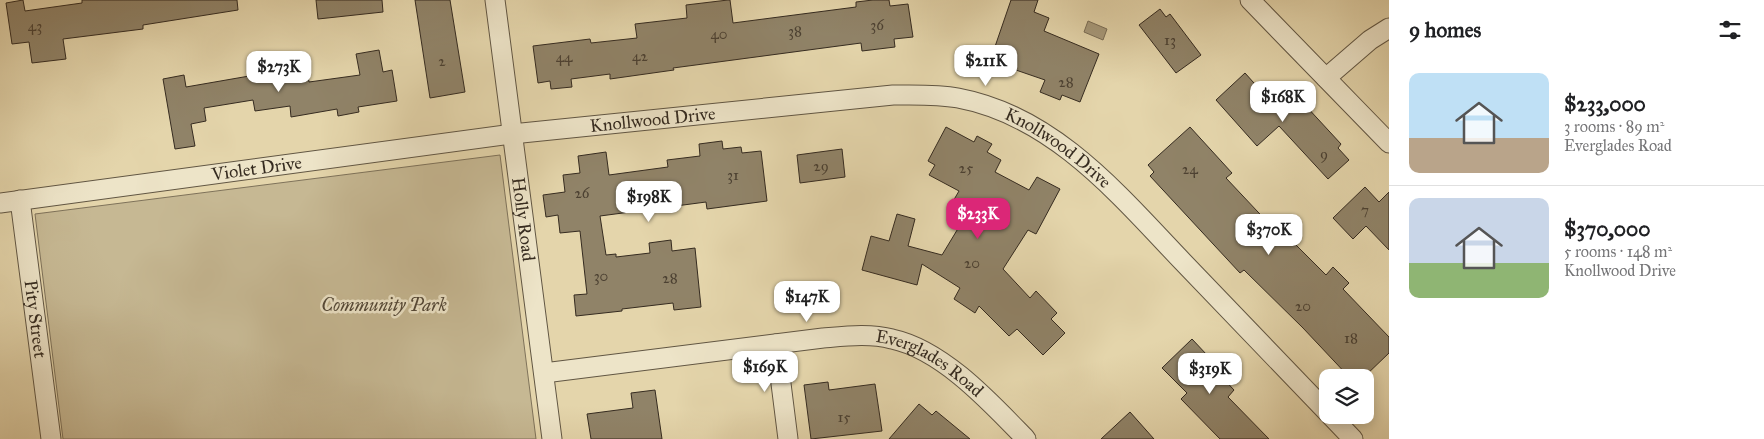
<!DOCTYPE html>
<meta charset="utf-8">
<style>
body{margin:0;font-family:"IM FELL Great Primer",serif;background:#f6f6f6;color:#202124;height:100vh;display:flex;flex-direction:column;font-size:19px;white-space:nowrap}
*{box-sizing:border-box;margin:0}
p{font-size:16px;color:#757577}
.icon{flex:none;width:28px;height:28px;fill:none;stroke:currentColor;stroke-width:2;stroke-linecap:round;stroke-linejoin:round}
.map{position:relative;flex:1;overflow:hidden}
.sheet{display:flex;flex-direction:column;background:#fff;width:375px}
.sheet>*{flex:none}
.controls{position:absolute;left:1319px;top:369px;display:grid;gap:10px}
.controls a{display:grid;place-items:center;width:55px;height:55px;border-radius:10px;background:#fff;box-shadow:0 2px 12px #0003;font-size:25px}
.price{position:absolute;translate:-50% -42px;padding:0 11px;border-radius:10px;background:#fff;color:#222;font-size:16px;line-height:32px;filter:drop-shadow(0 1px 2px #0008)}
.price::after{content:'';position:absolute;left:50%;top:30px;width:15px;height:11px;margin-left:-8px;background:inherit;clip-path:polygon(0 0,100% 0,50% 100%)}
.price.selected{background:#db2777;color:#fff}
ul{padding:0;list-style:none}
li{display:flex;align-items:center;gap:15px;height:125px;padding:0 20px}
li+li{border-top:1px solid #e0e0e0}
li span{display:grid;place-items:center;flex:none;width:140px;height:100px;border-radius:10px;color:#555}
li>.icon{margin-inline-start:auto}
span .icon{width:60px;height:60px;fill:#fffc;stroke-width:1}
li b{font-size:21px}
h2{display:flex;justify-content:space-between;align-items:center;height:60px;padding:0 20px;font-size:21px}
main{display:flex;flex:1;min-height:0}
.map>svg:first-child{display:block}
.green{fill:#c6b893;stroke:#7e725a}
.water{fill:#a89b7c;stroke:#7a6e57}
.building{fill:#908368;stroke:#352b20}
.lines{fill:none;stroke-linecap:round;stroke-linejoin:round}
.street-casing{stroke:#615643;stroke-width:21}
.street{stroke:#ede4c8;stroke-width:19}
.labels{text-anchor:middle;dominant-baseline:central;stroke-width:5;stroke-linejoin:round;paint-order:stroke}
.number-label{font-size:15px;fill:#4c4132}
.street-label{font-size:18px;fill:#352b20;stroke:#ede4c8}
.park-label{font-size:18px;font-style:italic;fill:#524737;stroke:#ede4c8}
</style>
<main>
<div class="map">
<svg width="1389" height="439" viewBox="0 0 1389 439">
<rect width="100%" height="100%" fill="#e4d5ab"/>
<filter id="stains"><feTurbulence type="fractalNoise" baseFrequency=".004" numOctaves="4"/><feColorMatrix values="0 0 0 0 .2 0 0 0 0 .09 0 0 0 0 .02 0 0 0 .5 -.17"/></filter>
<radialGradient id="worn" r=".72"><stop offset=".6" stop-color="#630" stop-opacity="0"/><stop offset="1" stop-color="#630" stop-opacity=".3"/></radialGradient>
<!-- green -->
<path class="green" d="M 500,155 L 536,439 L 63,439 L 35,214 Z"/>
<!-- water -->
<path class="water" d="M 1088,21 L 1107,29 L 1103,40 L 1084,32 Z"/>
<!-- building -->
<g class="building">
<path d="M 23,0 L 25,11 L 82,3 L 82,0 L 237,0 L 238,10 L 143,25 L 143,29 L 63,39 L 66,59 L 32,63 L 29,42 L 12,44 L 6,3 Z"/>
<path d="M 316,0 L 382,0 L 383,12 L 318,19 Z"/>
<path d="M 415,0 L 450,0 L 465,92 L 430,98 Z"/>
<path d="M 728,0 L 730,0 L 733,23 L 856,7 L 856,2 L 873,0 L 889,0 L 890,6 L 908,4 L 913,37 L 894,39 L 895,47 L 862,51 L 861,43 L 673,68 L 674,70 L 610,79 L 610,74 L 571,79 L 572,87 L 551,89 L 550,81 L 538,83 L 533,46 L 590,39 L 591,43 L 637,38 L 635,24 L 687,18 L 686,5 Z"/>
<path d="M 1011,0 L 1038,0 L 1034,12 L 1049,18 L 1044,31 L 1099,54 L 1080,102 L 1062,95 L 1060,100 L 1040,92 L 1045,80 L 1010,68 L 1007,74 L 988,67 Z"/>
<path d="M 1160,9 L 1166,17 L 1170,14 L 1201,55 L 1176,73 L 1139,25 Z"/>
<path d="M 379,50 L 383,72 L 392,70 L 397,101 L 358,107 L 359,112 L 338,116 L 337,109 L 291,117 L 290,106 L 255,111 L 253,100 L 204,108 L 206,121 L 191,124 L 195,146 L 175,149 L 163,79 L 184,75 L 186,87 L 255,75 L 254,70 L 284,65 L 283,58 L 304,54 L 309,82 L 360,75 L 356,54 Z"/>
<path d="M 1245,73 L 1271,102 L 1286,89 L 1291,94 L 1293,92 L 1341,144 L 1338,148 L 1349,160 L 1328,179 L 1279,126 L 1257,146 L 1216,100 Z"/>
<path d="M 946,127 L 974,142 L 977,136 L 992,144 L 987,152 L 1001,160 L 995,172 L 1029,190 L 1037,177 L 1060,189 L 1036,234 L 1028,230 L 1003,269 L 1030,298 L 1036,291 L 1057,313 L 1051,319 L 1065,333 L 1043,355 L 1017,329 L 1009,336 L 979,306 L 975,313 L 954,299 L 960,288 L 922,264 L 917,285 L 862,270 L 871,236 L 889,241 L 897,214 L 915,219 L 908,246 L 942,255 L 968,212 L 952,203 L 959,191 L 929,175 L 935,165 L 928,161 Z"/>
<path d="M 1190,127 L 1232,173 L 1226,178 L 1289,245 L 1293,242 L 1326,275 L 1333,267 L 1349,283 L 1343,289 L 1389,337 L 1389,353 L 1363,378 L 1350,378 L 1303,328 L 1244,270 L 1240,273 L 1150,176 L 1154,172 L 1148,165 Z"/>
<path d="M 722,141 L 723,149 L 741,147 L 742,153 L 761,151 L 767,201 L 707,209 L 706,202 L 600,216 L 606,255 L 616,254 L 616,257 L 650,253 L 649,243 L 671,240 L 672,251 L 695,248 L 701,307 L 674,310 L 673,303 L 622,309 L 622,311 L 576,316 L 574,295 L 587,294 L 580,231 L 560,233 L 558,215 L 546,217 L 543,195 L 565,192 L 563,175 L 580,173 L 578,156 L 606,152 L 609,175 L 668,167 L 667,160 L 700,156 L 699,144 Z"/>
<path d="M 842,149 L 845,177 L 800,183 L 797,155 Z"/>
<path d="M 1365,187 L 1379,202 L 1389,192 L 1389,250 L 1366,226 L 1353,239 L 1333,218 Z"/>
<path d="M 1192,339 L 1207,355 L 1204,358 L 1234,390 L 1228,397 L 1269,439 L 1220,439 L 1181,399 L 1187,393 L 1162,368 Z"/>
<path d="M 828,382 L 829,390 L 875,384 L 882,431 L 811,439 L 804,385 Z"/>
<path d="M 655,390 L 662,439 L 591,439 L 587,414 L 633,408 L 631,393 Z"/>
<path d="M 919,404 L 932,415 L 936,411 L 970,439 L 889,439 Z"/>
<path d="M 1130,412 L 1154,439 L 1101,439 Z"/>
</g>
<g class="lines">
<!-- street casing -->
<g class="street-casing">
<g id="street">
<path id="s1" d="M 495,0 L 552,439"/>
<path d="M 1250,0 L 1389,143"/>
<path d="M 1326,78 L 1370,40 L 1389,28"/>
<path id="s2" d="M 20,200 L 51,439"/>
<path id="s3" d="M 0,203 L 512,134 L 893,95 C 914,95 937,94 958,98 C 1054,116 1119,195 1183,262 C 1231,312 1279,362 1328,413"/>
<path d="M 776,344 L 788,439"/>
<path id="s4" d="M 544,373 L 823,338 C 846,336 870,333 892,339 C 943,350 991,403 1026,439"/>
<path d="M 1330,415 L 1353,439"/>
</g>
</g>
<!-- street -->
<use href="#street" class="street"/>
</g>
<g class="labels">
<!-- number labels -->
<g class="number-label">
<text x="877" y="25">36</text>
<text x="35" y="26">43</text>
<text x="795" y="31">38</text>
<text x="719" y="34">40</text>
<text x="1170" y="40">13</text>
<text x="640" y="56">42</text>
<text x="564" y="57">44</text>
<text x="442" y="61">2</text>
<text x="1066" y="82">28</text>
<text x="1324" y="154">9</text>
<text x="821" y="166">29</text>
<text x="966" y="168">25</text>
<text x="1190" y="169">24</text>
<text x="733" y="175">31</text>
<text x="582" y="193">26</text>
<text x="1365" y="210">7</text>
<text x="972" y="263">20</text>
<text x="601" y="276">30</text>
<text x="670" y="278">28</text>
<text x="1303" y="306">20</text>
<text x="1351" y="338">18</text>
<text x="844" y="417">15</text>
</g>
<!-- street labels -->
<g class="street-label">
<text stroke="none"><textPath href="#s3" startOffset="658">Knollwood Drive</textPath></text>
<text stroke="none"><textPath href="#s3" startOffset="1078">Knollwood Drive</textPath></text>
<text stroke="none"><textPath href="#s3" startOffset="259">Violet Drive</textPath></text>
<text stroke="none"><textPath href="#s1" startOffset="221">Holly Road</textPath></text>
<text stroke="none"><textPath href="#s2" startOffset="120">Pity Street</textPath></text>
<text stroke="none"><textPath href="#s4" startOffset="395">Everglades Road</textPath></text>
</g>
<!-- park labels -->
<g class="park-label">
<text x="384" y="305">Community Park</text>
</g>
</g>
<rect width="100%" height="100%" filter="url(#stains)"/>
<rect width="100%" height="100%" fill="url(#worn)"/>
</svg>
<div class="controls">
<a><svg class="icon" aria-label="layers" viewBox="0 0 24 24"><path d="M12 4l9 5-9 5-9-5zM3 14l9 5 9-5"/></svg></a>
</div>
<b class="price" style="left:986px;top:87px">$211K</b>
<b class="price" style="left:279px;top:93px">$273K</b>
<b class="price" style="left:1283px;top:123px">$168K</b>
<b class="price" style="left:649px;top:223px">$198K</b>
<b class="price selected" style="left:978px;top:240px">$233K</b>
<b class="price" style="left:1269px;top:256px">$370K</b>
<b class="price" style="left:807px;top:323px">$147K</b>
<b class="price" style="left:765px;top:393px">$169K</b>
<b class="price" style="left:1210px;top:395px">$319K</b>
</div>
<section class="sheet">
<h2>9 homes<svg class="icon" aria-label="filters" viewBox="0 0 24 24"><path d="M4 7h16M4 17h16"/><circle cx="9" cy="7" r="2"/><circle cx="15" cy="17" r="2"/></svg></h2>
<ul>
<li><span style="background:linear-gradient(#bfe0f5 65%,#b9a48a 0)"><svg class="icon" aria-label="home" viewBox="0 0 24 24"><path d="M3 11l9-7 9 7M6 9v11h12V9"/></svg></span><div><b>$233,000</b><p>3 rooms · 89 m²</p><p>Everglades Road</p></div></li>
<li><span style="background:linear-gradient(#c9d6e8 65%,#8fb573 0)"><svg class="icon" aria-label="home" viewBox="0 0 24 24"><path d="M3 11l9-7 9 7M6 9v11h12V9"/></svg></span><div><b>$370,000</b><p>5 rooms · 148 m²</p><p>Knollwood Drive</p></div></li>
</ul>
</section>
</main>
